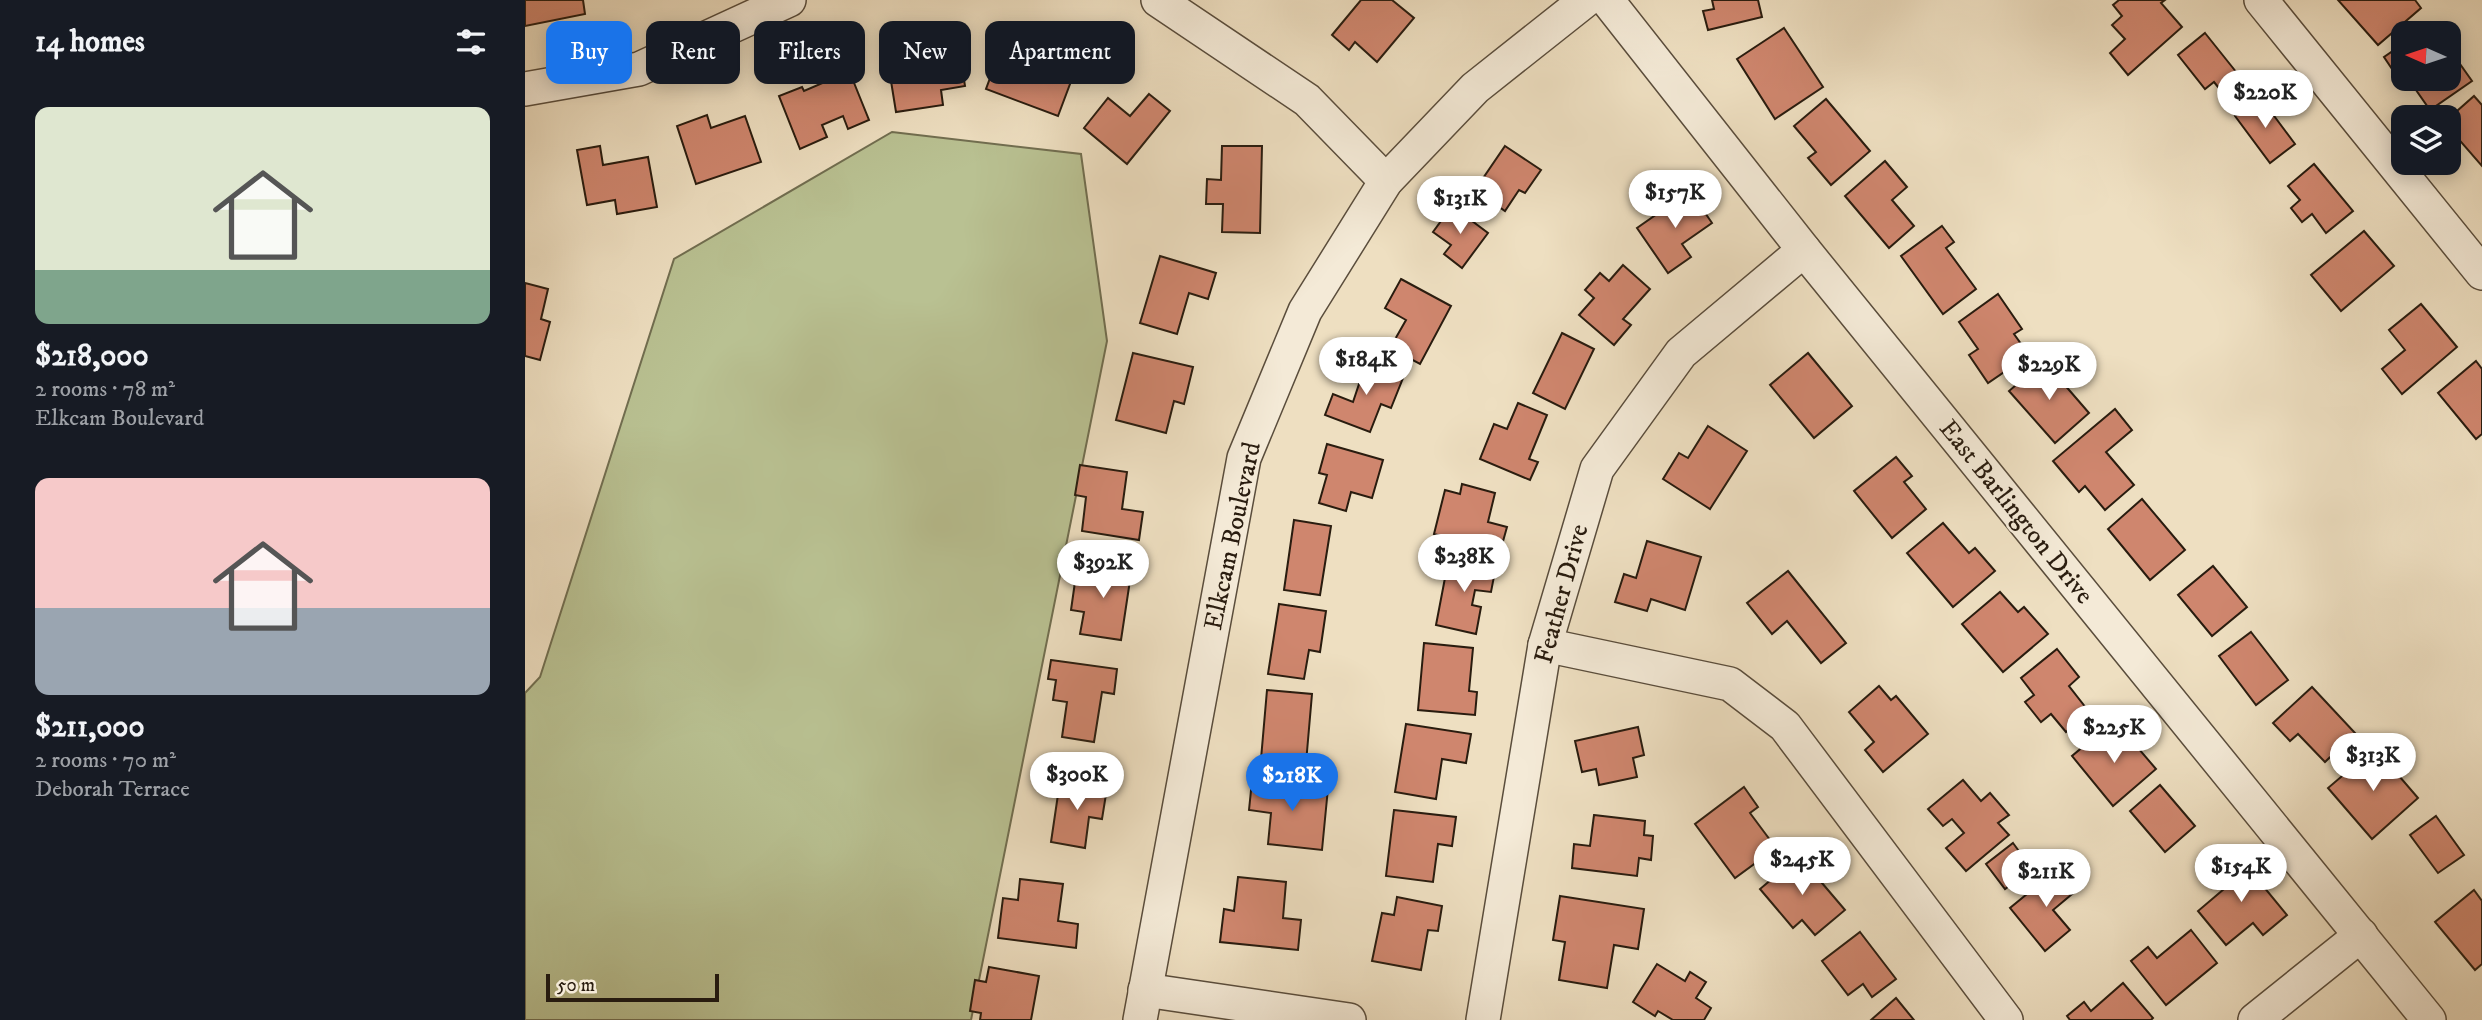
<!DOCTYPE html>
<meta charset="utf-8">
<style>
body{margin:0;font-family:"IM FELL DW Pica",serif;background:#20242c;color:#f1f3f6;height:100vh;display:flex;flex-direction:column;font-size:26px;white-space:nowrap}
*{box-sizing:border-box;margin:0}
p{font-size:23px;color:#9ea1a6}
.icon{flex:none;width:38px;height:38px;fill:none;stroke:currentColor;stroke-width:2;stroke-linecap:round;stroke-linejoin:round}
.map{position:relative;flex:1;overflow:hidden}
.drawer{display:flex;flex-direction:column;background:#171b24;width:525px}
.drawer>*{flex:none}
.banner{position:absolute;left:21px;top:21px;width:665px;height:63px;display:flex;gap:14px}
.needle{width:46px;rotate:273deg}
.tools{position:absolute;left:1866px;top:21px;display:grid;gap:14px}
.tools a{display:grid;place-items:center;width:70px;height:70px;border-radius:14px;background:#171b24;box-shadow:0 4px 18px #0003;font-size:35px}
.scale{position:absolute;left:21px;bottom:18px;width:173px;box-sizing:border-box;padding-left:7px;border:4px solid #291c0f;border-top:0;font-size:19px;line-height:24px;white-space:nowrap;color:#291c0f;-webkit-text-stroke:5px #f4ead7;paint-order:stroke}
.price{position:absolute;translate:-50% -60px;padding:0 16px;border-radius:24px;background:#fff;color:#222;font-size:23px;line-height:46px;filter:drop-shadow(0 2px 4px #0008)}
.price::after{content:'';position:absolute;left:50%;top:42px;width:21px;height:16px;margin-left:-10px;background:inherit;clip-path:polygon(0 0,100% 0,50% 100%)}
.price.active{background:#1a73e8;color:#fff}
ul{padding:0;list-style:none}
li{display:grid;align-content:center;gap:14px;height:371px;padding:0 35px}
li span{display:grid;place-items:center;height:217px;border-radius:14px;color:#555}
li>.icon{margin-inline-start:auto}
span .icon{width:126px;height:126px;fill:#fffc;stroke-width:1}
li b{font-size:30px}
h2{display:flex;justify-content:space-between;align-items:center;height:84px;padding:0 35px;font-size:30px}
.pill{padding:0 24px;border-radius:14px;background:#171b24;box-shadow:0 4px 18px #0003;font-size:24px;line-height:63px}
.pill.active{background:#1a73e8;color:#fff}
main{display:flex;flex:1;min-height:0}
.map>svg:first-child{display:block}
.green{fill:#b9c192;stroke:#716e50;stroke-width:2}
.building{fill:#cf866e;stroke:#291c0f;stroke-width:2}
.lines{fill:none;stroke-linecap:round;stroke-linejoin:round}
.minor-casing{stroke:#5a4d3c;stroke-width:36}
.minor{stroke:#f4ead7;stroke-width:33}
.labels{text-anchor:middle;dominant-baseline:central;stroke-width:5;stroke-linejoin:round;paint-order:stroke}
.street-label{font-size:26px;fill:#291c0f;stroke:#f4ead7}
</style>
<main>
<section class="drawer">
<h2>14 homes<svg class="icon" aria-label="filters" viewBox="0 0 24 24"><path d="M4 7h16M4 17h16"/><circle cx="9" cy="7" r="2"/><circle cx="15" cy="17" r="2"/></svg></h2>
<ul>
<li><span style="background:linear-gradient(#dfe7d0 75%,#7fa58c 0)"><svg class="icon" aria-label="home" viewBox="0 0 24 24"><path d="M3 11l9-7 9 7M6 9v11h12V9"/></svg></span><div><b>$218,000</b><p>2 rooms · 78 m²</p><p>Elkcam Boulevard</p></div></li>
<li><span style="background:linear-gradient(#f6c9c9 60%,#9aa5b1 0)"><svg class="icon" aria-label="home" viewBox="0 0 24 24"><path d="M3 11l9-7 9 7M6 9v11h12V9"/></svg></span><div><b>$211,000</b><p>2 rooms · 70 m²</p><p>Deborah Terrace</p></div></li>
</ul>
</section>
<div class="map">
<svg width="1957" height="1020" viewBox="0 0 1957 1020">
<rect width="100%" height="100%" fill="#eedfc1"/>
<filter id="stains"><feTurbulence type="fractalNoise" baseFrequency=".00286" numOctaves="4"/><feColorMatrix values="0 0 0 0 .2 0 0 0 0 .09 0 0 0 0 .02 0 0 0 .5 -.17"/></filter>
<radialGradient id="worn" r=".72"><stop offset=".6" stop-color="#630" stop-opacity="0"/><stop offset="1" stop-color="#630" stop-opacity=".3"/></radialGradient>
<!-- green -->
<path class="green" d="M 367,132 L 556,154 L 582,341 L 446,1020 L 0,1020 L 0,693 L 15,677 L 149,259 Z"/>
<!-- building -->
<g class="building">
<path d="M 0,0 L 58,0 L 60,14 L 0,26 Z"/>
<path d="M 836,0 L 867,0 L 889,18 L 852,62 L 830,42 L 824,50 L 807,35 Z"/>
<path d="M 1187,0 L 1233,0 L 1237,17 L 1183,30 L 1178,11 L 1189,9 Z"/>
<path d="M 1594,0 L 1640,0 L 1636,3 L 1657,27 L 1603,75 L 1585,53 L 1600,39 L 1587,25 L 1597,16 L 1588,5 Z"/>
<path d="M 1813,0 L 1890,0 L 1896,8 L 1853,45 Z"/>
<path d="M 1259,28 L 1298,87 L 1250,119 L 1212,59 Z"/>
<path d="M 1680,33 L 1720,83 L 1702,98 L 1689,82 L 1680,89 L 1653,55 Z"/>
<path d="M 432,36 L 440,86 L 416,90 L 418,105 L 371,112 L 361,50 L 387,45 L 388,55 L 409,52 L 407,40 Z"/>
<path d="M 527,41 L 557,52 L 533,116 L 461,89 L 478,43 L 520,60 Z"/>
<path d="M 1878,44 L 1878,71 L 1871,75 L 1859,57 Z"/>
<path d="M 1923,47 L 1947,81 L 1905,110 L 1891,90 L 1897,86 L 1892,79 L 1923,79 Z"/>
<path d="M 321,63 L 344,120 L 323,129 L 318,116 L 297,125 L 302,137 L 275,149 L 254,96 L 277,87 L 279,91 L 300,82 L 297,74 Z"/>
<path d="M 624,94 L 645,111 L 602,164 L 559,128 L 583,98 L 605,116 Z"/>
<path d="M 1949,96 L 1957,105 L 1957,166 L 1923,127 L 1923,119 Z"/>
<path d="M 1735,97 L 1770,144 L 1745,163 L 1710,116 Z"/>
<path d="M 1301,99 L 1345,151 L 1306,185 L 1283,158 L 1291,152 L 1269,126 Z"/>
<path d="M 182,115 L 186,128 L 220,116 L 236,162 L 171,184 L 152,126 Z"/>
<path d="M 75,146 L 78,165 L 123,157 L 132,207 L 92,214 L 90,200 L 62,205 L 52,150 Z"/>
<path d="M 697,146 L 737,146 L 735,233 L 697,232 L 698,204 L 681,204 L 682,179 L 696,180 Z"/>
<path d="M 980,146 L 1016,170 L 1000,193 L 994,190 L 980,211 L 950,190 Z"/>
<path d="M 1360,161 L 1382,187 L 1367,200 L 1389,226 L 1364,248 L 1320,196 Z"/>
<path d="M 1789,164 L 1828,211 L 1801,233 L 1787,214 L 1777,222 L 1766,208 L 1775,200 L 1763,186 Z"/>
<path d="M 1165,191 L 1187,223 L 1157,244 L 1166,257 L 1143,273 L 1112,228 Z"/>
<path d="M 927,206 L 963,233 L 937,268 L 919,254 L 926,245 L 908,232 Z"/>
<path d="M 1417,226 L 1429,242 L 1421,248 L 1451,289 L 1418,314 L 1376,256 Z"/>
<path d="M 1839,231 L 1869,266 L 1816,311 L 1786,275 Z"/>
<path d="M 635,256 L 691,273 L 683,299 L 664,293 L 652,334 L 615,323 Z"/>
<path d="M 1098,265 L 1125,289 L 1098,319 L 1106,325 L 1089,345 L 1054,315 L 1069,298 L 1060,290 L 1075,273 L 1084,281 Z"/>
<path d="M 876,279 L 926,306 L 895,364 L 865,348 L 881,320 L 860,308 Z"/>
<path d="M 0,283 L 23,289 L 16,319 L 25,322 L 15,360 L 0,356 Z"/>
<path d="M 1473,294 L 1497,329 L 1489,334 L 1504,355 L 1463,383 L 1444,355 L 1453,349 L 1434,322 Z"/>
<path d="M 1896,304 L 1932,347 L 1877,394 L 1857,369 L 1880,350 L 1864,330 Z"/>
<path d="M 1037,333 L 1069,349 L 1040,409 L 1008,393 Z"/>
<path d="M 608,353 L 668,367 L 659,404 L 649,401 L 641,433 L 591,420 Z"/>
<path d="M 1283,353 L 1327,406 L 1289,438 L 1245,385 Z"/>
<path d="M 832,360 L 878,378 L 866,408 L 856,404 L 845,432 L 800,415 L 808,394 L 828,402 L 835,381 L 825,377 Z"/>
<path d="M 1519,361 L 1564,413 L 1530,443 L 1484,391 Z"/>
<path d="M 1951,361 L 1957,369 L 1957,434 L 1951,439 L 1913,393 Z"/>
<path d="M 993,403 L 1022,415 L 1004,459 L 1013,462 L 1005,480 L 955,459 L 969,424 L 982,429 Z"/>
<path d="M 1590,409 L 1607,430 L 1581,452 L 1609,485 L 1580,510 L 1560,486 L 1554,492 L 1528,461 Z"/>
<path d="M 1183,426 L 1222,451 L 1185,509 L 1138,479 L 1154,453 L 1163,458 Z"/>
<path d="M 802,444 L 858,460 L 847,498 L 826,492 L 821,511 L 794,503 L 802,475 L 794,473 Z"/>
<path d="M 1371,457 L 1387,476 L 1379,482 L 1401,509 L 1367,538 L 1329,491 Z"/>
<path d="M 555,465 L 602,472 L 597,509 L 618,512 L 614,540 L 557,531 L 561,497 L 550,495 Z"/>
<path d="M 937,484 L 970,493 L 963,522 L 982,527 L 975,552 L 909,534 L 920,490 L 935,494 Z"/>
<path d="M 1617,499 L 1660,550 L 1625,580 L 1583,529 Z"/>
<path d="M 769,520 L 806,526 L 795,595 L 759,590 Z"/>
<path d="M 1418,523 L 1444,553 L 1450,548 L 1470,571 L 1428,607 L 1382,553 Z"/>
<path d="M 1122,541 L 1176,557 L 1160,610 L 1126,599 L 1122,611 L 1090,602 L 1099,574 L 1111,578 Z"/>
<path d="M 924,557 L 971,566 L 966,592 L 950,590 L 947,605 L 956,607 L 951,634 L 911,625 Z"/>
<path d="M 567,561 L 607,567 L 596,640 L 555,634 L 559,612 L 546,610 L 550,582 L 563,584 Z"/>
<path d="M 1688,566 L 1722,607 L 1687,636 L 1653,595 Z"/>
<path d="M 1263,571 L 1321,643 L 1296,663 L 1262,621 L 1247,634 L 1222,603 Z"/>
<path d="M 1475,592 L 1493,612 L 1499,607 L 1523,634 L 1478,672 L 1437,624 Z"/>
<path d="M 754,604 L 801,611 L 795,652 L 784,650 L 779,679 L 743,674 Z"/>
<path d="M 1726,632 L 1763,680 L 1731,705 L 1694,656 Z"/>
<path d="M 899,643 L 948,648 L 944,691 L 952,692 L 950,715 L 893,710 Z"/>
<path d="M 1532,649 L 1554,677 L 1544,686 L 1565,713 L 1541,732 L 1526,714 L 1516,722 L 1500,702 L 1509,695 L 1496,678 Z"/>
<path d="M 526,660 L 592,669 L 589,694 L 577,692 L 569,742 L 537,737 L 542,702 L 528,700 L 531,680 L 523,679 Z"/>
<path d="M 1354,686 L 1366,700 L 1371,696 L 1403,734 L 1358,772 L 1340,750 L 1349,742 L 1324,712 Z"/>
<path d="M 1787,687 L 1830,733 L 1800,762 L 1773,734 L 1765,741 L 1748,723 Z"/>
<path d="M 742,690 L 787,694 L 781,763 L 736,759 Z"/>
<path d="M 881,724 L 946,734 L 941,763 L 917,759 L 911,799 L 870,792 Z"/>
<path d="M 1584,725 L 1602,746 L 1608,742 L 1631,769 L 1588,806 L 1547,756 Z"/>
<path d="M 1113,727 L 1119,755 L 1108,758 L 1112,777 L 1074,785 L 1071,769 L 1057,772 L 1050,741 Z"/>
<path d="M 1850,748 L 1893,798 L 1847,839 L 1803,788 Z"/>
<path d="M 1438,780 L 1456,801 L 1465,793 L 1484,815 L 1473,823 L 1484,835 L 1441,871 L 1421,848 L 1439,833 L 1427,819 L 1418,826 L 1403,809 Z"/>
<path d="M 535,781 L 582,788 L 577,819 L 564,817 L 560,848 L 526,842 Z"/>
<path d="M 727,781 L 803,788 L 797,850 L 743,844 L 746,813 L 724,810 Z"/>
<path d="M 1635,785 L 1670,826 L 1640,852 L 1605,811 Z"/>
<path d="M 1219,787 L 1233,807 L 1225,813 L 1251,848 L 1210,878 L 1170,824 Z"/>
<path d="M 869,810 L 931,817 L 927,846 L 913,844 L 908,882 L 861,876 Z"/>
<path d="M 1069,815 L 1120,821 L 1119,835 L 1128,836 L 1126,860 L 1114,858 L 1112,876 L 1047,868 L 1049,844 L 1065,846 Z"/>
<path d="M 1911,816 L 1939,855 L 1913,873 L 1885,835 Z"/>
<path d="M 1488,843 L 1507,869 L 1480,889 L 1461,864 Z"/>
<path d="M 1711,853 L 1762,915 L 1738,935 L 1728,923 L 1701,945 L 1673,911 L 1706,883 L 1694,867 Z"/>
<path d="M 1274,856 L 1320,910 L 1290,935 L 1277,920 L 1268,928 L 1235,889 Z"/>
<path d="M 1535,867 L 1553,889 L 1528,910 L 1545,930 L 1520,951 L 1485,908 Z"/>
<path d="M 713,877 L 761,882 L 758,918 L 776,920 L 773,950 L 695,942 L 699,909 L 709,911 Z"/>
<path d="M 495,879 L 538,884 L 533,921 L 553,924 L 551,948 L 473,938 L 478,898 L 493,900 Z"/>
<path d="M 1949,890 L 1957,901 L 1957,964 L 1950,970 L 1910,922 Z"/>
<path d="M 1035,896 L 1119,909 L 1113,949 L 1089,945 L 1082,988 L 1034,980 L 1040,942 L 1028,940 Z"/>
<path d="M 872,897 L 917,906 L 913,931 L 903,930 L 896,970 L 847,961 L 857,913 L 869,915 Z"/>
<path d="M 1666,930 L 1692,963 L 1641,1005 L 1606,961 L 1623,947 L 1632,958 Z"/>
<path d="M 1335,932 L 1371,979 L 1347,997 L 1338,984 L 1323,995 L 1297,961 Z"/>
<path d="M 1132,964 L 1160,981 L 1165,972 L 1181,982 L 1171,998 L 1186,1008 L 1179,1020 L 1148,1020 L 1133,1011 L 1130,1016 L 1108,1002 Z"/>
<path d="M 464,967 L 514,976 L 506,1020 L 455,1020 L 456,1013 L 445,1011 L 450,980 L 461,982 Z"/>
<path d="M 1598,983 L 1628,1018 L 1626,1020 L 1545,1020 L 1542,1016 L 1559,1002 L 1566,1011 Z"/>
<path d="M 1371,998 L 1389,1020 L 1346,1020 Z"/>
</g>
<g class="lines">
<!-- minor casing -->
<g class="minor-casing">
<g id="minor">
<path d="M 633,0 L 782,100 L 861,181"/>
<path d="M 1082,0 L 1279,250 L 1904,1020"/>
<path d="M 1736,0 L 1957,273"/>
<path d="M 0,89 L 114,69 L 264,0"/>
<path d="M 1020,645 L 1205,684 L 1260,726 L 1481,1020"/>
<path d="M 620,990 L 824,1020"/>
<path d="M 615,1020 L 719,458 L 780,311 L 861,181 L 950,88 L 1061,0"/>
<path d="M 958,1020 L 1020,645 L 1072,469 L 1156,353 L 1279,250"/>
<path d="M 1730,1020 L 1836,935"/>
</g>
</g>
<!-- minor -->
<use href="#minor" class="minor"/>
</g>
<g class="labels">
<!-- street labels -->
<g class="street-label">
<text transform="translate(1491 512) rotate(51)">East Barlington Drive</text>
<text transform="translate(708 536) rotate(-78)">Elkcam Boulevard</text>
<text transform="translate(1037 594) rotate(-75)">Feather Drive</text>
</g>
</g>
<rect width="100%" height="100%" filter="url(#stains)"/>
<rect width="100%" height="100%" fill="url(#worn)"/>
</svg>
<div class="tools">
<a><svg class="needle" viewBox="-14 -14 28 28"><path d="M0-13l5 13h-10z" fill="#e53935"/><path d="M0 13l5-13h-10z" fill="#9ea1a6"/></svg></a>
<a><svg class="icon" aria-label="layers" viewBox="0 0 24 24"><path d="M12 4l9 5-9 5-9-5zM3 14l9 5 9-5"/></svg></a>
</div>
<div class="scale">50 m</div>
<b class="price" style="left:1740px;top:130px">$220K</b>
<b class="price" style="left:1150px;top:230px">$157K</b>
<b class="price" style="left:935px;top:236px">$131K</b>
<b class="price" style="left:841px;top:397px">$184K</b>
<b class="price" style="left:1524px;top:402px">$229K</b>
<b class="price" style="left:939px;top:594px">$238K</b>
<b class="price" style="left:578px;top:600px">$392K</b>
<b class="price" style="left:1589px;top:765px">$225K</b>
<b class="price" style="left:1848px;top:793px">$313K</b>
<b class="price" style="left:552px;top:812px">$300K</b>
<b class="price active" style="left:767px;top:813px">$218K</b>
<b class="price" style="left:1277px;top:897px">$245K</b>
<b class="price" style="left:1716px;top:904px">$154K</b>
<b class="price" style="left:1521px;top:909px">$211K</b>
<div class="banner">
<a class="pill active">Buy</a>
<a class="pill">Rent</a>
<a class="pill">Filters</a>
<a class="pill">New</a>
<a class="pill">Apartment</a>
</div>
</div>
</main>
